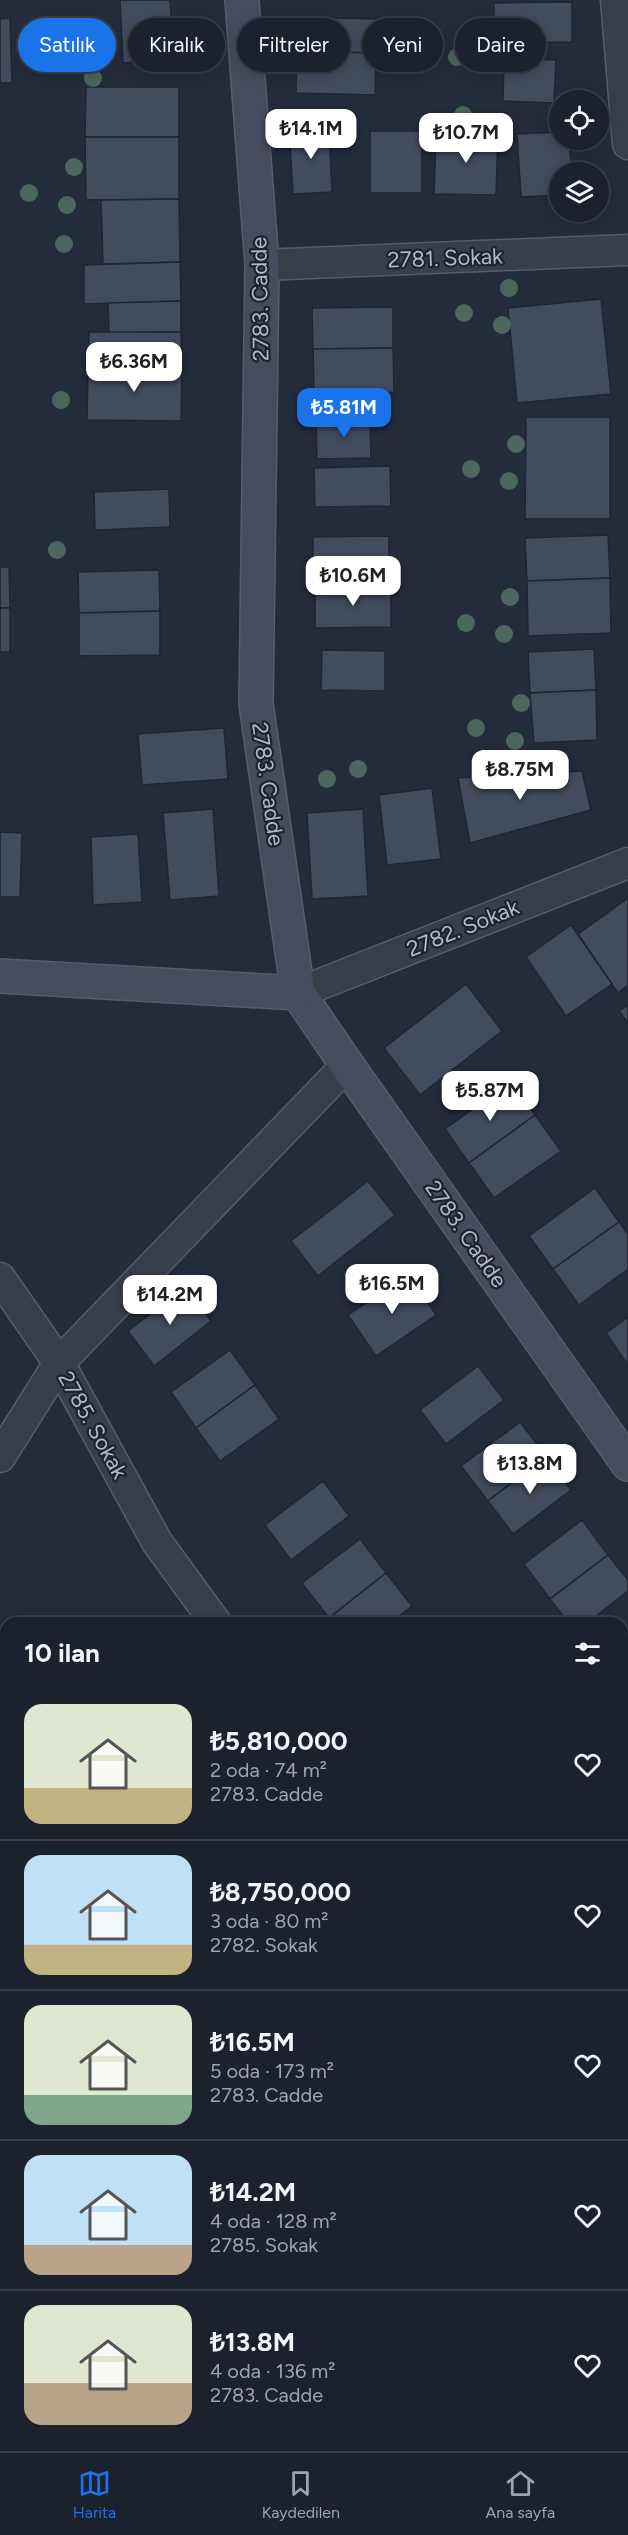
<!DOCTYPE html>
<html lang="tr">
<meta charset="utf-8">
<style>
body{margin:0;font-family:Figtree,sans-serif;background:#282e39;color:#f1f3f6;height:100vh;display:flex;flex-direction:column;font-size:22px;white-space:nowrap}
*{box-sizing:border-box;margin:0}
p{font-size:20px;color:#a0a3aa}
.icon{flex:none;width:33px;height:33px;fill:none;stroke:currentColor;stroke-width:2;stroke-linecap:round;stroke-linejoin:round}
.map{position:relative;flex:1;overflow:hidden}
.drawer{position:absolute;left:0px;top:1617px;width:628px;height:834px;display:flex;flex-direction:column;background:#1b212d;border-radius:18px 18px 0 0;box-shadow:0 3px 15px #0003,0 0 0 2px #393e49}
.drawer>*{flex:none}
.hud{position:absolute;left:18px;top:18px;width:592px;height:54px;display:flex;gap:12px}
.fabs{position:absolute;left:549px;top:90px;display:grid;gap:12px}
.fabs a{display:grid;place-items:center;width:60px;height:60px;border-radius:50%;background:#1b212d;box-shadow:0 3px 15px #0003,0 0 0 2px #393e49;font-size:30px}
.price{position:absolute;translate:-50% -51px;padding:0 14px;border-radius:12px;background:#fff;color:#222;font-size:20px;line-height:39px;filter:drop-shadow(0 2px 3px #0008)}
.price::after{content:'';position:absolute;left:50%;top:36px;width:18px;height:14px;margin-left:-9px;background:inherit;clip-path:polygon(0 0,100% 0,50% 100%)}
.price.selected{background:#1a73e8;color:#fff}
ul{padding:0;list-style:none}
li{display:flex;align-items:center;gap:18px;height:150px;padding:0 24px}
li+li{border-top:2px solid #393e49}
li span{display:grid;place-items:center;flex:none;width:168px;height:120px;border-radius:18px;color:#555}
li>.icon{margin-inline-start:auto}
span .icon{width:72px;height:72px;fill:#fffc;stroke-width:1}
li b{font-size:26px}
h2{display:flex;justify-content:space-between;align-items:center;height:72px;padding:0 24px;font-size:26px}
.pill{padding:0 21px;border-radius:27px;background:#1b212d;box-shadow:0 3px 15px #0003,0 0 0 2px #393e49;font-size:21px;line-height:54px}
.pill.selected{background:#1a73e8;color:#fff}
.menu{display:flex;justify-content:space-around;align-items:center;height:84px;border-top:2px solid #393e49;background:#1b212d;font-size:16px;color:#a0a3aa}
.menu a{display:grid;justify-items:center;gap:3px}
.menu .selected{color:#1a73e8}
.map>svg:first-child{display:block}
.building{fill:#434b5e;stroke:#1f2533;stroke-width:1.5}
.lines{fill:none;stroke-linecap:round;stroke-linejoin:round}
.street-casing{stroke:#565c6a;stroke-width:33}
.secondary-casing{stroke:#565c6a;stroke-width:36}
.street{stroke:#383e4c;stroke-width:30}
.secondary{stroke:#464c5f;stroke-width:33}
.tree{fill:#4b675e}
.labels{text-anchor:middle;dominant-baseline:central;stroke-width:4.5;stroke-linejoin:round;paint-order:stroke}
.street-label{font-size:22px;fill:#b3b9c8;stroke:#1d2331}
</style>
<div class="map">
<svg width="628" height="2451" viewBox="0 0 628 2451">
<rect width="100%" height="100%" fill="#242c3c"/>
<!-- building -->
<g class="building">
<path d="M 120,0 L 170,0 L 174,59 L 123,63 Z"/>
<path d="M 572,2 L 572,42 L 494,43 L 494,3 Z"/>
<path d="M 299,17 L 376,19 L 376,53 L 297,51 Z"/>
<path d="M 10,18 L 12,83 L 0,83 L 0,19 Z"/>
<path d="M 297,51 L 376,53 L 375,95 L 296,93 Z"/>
<path d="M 504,58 L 556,60 L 554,103 L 503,101 Z"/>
<path d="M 86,87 L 179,87 L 179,137 L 85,137 Z"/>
<path d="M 329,127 L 332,192 L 293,194 L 289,128 Z"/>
<rect x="370" y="131" width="52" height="62"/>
<path d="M 436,132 L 498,133 L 496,195 L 434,194 Z"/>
<path d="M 560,132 L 560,140 L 569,140 L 572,172 L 560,172 L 560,195 L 521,197 L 517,134 Z"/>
<path d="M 85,137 L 179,137 L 179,199 L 86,200 Z"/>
<path d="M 179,199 L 180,262 L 103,264 L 101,200 Z"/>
<path d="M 180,262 L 181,301 L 84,304 L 84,265 Z"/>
<path d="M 601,299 L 611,394 L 517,403 L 508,308 Z"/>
<path d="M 181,301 L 181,332 L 109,333 L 108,303 Z"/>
<path d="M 393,307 L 393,348 L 313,349 L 312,308 Z"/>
<path d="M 89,332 L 181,332 L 182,366 L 88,364 Z"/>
<path d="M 393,348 L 394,392 L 314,393 L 313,349 Z"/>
<path d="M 88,364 L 182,366 L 181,421 L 87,420 Z"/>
<path d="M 526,417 L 610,417 L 610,519 L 525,519 Z"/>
<path d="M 370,418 L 371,458 L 317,459 L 316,420 Z"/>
<path d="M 390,466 L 391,506 L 315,507 L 314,468 Z"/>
<path d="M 169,489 L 170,527 L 95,530 L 94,492 Z"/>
<path d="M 608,535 L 610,578 L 527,581 L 525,538 Z"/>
<path d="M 389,536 L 389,575 L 313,577 L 313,537 Z"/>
<path d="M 0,567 L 9,567 L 10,608 L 0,608 Z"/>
<path d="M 159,570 L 160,611 L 79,613 L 78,572 Z"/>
<path d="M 610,578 L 611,633 L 528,636 L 527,581 Z"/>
<path d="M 391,587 L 391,627 L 315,628 L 315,588 Z"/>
<rect x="0" y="608" width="10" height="44"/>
<path d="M 160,611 L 160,655 L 79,656 L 79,613 Z"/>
<path d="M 594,649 L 596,690 L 530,693 L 528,652 Z"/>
<path d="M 322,650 L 385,651 L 385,691 L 321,690 Z"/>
<path d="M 596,690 L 597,740 L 534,743 L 530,693 Z"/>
<path d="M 224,728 L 228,779 L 142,785 L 138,734 Z"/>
<path d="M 582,771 L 591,810 L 470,843 L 458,778 Z"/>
<path d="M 432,788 L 441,859 L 387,865 L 379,795 Z"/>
<path d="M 213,809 L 219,896 L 170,900 L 163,813 Z"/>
<path d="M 363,809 L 368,896 L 312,899 L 307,813 Z"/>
<path d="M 0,832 L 22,833 L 20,897 L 0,897 Z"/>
<path d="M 138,834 L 142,902 L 93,905 L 91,837 Z"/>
<path d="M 628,898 L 628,985 L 618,993 L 578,934 Z"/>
<path d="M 571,925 L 612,984 L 566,1016 L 526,957 Z"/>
<path d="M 466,984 L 502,1031 L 420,1095 L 384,1048 Z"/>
<path d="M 628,1005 L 628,1023 L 619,1011 Z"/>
<path d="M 511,1081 L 535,1115 L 469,1163 L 445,1129 Z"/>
<path d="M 535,1115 L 561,1151 L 494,1198 L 469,1163 Z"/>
<path d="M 368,1181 L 395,1215 L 318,1276 L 291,1241 Z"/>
<path d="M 595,1188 L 619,1222 L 553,1269 L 529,1236 Z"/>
<path d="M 619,1222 L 628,1234 L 628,1269 L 579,1305 L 553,1269 Z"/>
<path d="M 409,1274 L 436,1315 L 376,1356 L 348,1315 Z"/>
<path d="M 186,1287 L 211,1321 L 154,1366 L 128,1331 Z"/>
<path d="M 628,1317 L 628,1365 L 606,1333 Z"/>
<path d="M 230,1350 L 255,1385 L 196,1428 L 171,1392 Z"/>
<path d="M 478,1366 L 504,1400 L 446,1444 L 420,1410 Z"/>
<path d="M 255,1385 L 279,1419 L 220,1461 L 196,1428 Z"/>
<path d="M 520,1422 L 546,1456 L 488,1501 L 461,1466 Z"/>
<path d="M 546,1456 L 571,1490 L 513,1534 L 488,1501 Z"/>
<path d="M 323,1481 L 349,1516 L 291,1560 L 265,1525 Z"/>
<path d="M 582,1520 L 608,1555 L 550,1599 L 524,1564 Z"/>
<path d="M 360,1539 L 386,1573 L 329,1618 L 302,1583 Z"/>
<path d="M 608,1555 L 628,1580 L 628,1591 L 587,1623 L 569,1623 L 550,1599 Z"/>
<path d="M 386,1573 L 412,1606 L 390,1623 L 333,1623 L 329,1618 Z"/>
<path d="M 17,1614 L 30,1623 L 11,1623 Z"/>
<path d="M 6,1631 L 6,1731 L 0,1727 L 0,1640 Z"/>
<path d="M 622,1714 L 628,1721 L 628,1747 L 622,1752 Z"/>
</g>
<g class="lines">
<!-- street casing -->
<g class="street-casing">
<g id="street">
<path d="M 616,0 L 628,144"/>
<path d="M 262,265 L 628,250"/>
<path d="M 298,993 L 628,863"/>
<path d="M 0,1278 L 59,1363 L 0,1457"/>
<path d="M 216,1623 L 157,1542 L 59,1363 L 347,1065"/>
<path d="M 622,1827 L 628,1823"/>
<path d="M 622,2218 L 628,2227"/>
</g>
</g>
<!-- secondary casing -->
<g class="secondary-casing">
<g id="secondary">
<path d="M 242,0 L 262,265 L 256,704 L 298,993 L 347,1065 L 628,1464"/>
<path d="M 0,976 L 298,993"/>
</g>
</g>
<!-- street -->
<use href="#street" class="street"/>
<!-- secondary -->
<use href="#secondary" class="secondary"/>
</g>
<!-- trees -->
<g class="tree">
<circle cx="457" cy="57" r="9"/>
<circle cx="93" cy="78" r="9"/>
<circle cx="463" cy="115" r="9"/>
<circle cx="74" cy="167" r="9"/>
<circle cx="29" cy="193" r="9"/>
<circle cx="67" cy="205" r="9"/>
<circle cx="64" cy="244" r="9"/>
<circle cx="509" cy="288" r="9"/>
<circle cx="464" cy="313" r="9"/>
<circle cx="502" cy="325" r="9"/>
<circle cx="61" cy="400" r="9"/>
<circle cx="516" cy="444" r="9"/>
<circle cx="471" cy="469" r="9"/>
<circle cx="509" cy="481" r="9"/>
<circle cx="57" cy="550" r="9"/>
<circle cx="510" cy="597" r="9"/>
<circle cx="466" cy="623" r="9"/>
<circle cx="504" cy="634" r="9"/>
<circle cx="521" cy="703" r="9"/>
<circle cx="476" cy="728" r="9"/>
<circle cx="515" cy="741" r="9"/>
<circle cx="358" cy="769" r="9"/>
<circle cx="327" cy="779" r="9"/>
</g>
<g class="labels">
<!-- street labels -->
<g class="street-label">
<text transform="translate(445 258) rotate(-2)">2781. Sokak</text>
<text transform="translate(260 299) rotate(-91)">2783. Cadde</text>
<text transform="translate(268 784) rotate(82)">2783. Cadde</text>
<text transform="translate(463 928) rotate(-22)">2782. Sokak</text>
<text transform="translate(466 1234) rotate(55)">2783. Cadde</text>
<text transform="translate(93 1425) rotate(61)">2785. Sokak</text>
</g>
</g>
</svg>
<div class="fabs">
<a><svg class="icon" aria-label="locate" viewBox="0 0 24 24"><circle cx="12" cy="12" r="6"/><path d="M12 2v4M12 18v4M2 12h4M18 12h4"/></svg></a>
<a><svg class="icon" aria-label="layers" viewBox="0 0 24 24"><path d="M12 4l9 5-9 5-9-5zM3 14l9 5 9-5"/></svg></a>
</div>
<b class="price" style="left:311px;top:160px">₺14.1M</b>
<b class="price" style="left:466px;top:164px">₺10.7M</b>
<b class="price" style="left:134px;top:393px">₺6.36M</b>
<b class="price selected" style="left:344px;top:439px">₺5.81M</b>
<b class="price" style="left:353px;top:607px">₺10.6M</b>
<b class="price" style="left:520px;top:801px">₺8.75M</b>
<b class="price" style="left:490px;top:1122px">₺5.87M</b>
<b class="price" style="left:392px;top:1315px">₺16.5M</b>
<b class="price" style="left:170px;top:1326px">₺14.2M</b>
<b class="price" style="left:530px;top:1495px">₺13.8M</b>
<div class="hud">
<a class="pill selected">Satılık</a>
<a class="pill">Kiralık</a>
<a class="pill">Filtreler</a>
<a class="pill">Yeni</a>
<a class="pill">Daire</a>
</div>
<section class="drawer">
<h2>10 ilan<svg class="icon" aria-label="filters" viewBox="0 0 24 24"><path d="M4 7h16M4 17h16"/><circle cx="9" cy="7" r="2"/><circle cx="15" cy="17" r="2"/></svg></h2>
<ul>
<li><span style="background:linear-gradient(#dfe7d0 70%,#c2b280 0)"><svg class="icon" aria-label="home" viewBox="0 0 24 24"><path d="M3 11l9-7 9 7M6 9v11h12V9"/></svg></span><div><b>₺5,810,000</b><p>2 oda · 74 m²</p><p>2783. Cadde</p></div><svg class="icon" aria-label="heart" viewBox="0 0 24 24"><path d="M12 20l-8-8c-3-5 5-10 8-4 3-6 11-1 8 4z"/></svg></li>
<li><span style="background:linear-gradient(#bfe0f5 75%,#c2b280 0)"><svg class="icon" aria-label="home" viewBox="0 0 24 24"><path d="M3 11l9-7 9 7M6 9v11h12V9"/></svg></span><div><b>₺8,750,000</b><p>3 oda · 80 m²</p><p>2782. Sokak</p></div><svg class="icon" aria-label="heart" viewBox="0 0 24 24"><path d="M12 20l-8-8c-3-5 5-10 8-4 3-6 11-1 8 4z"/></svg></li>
<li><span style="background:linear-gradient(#dfe7d0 75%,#7fa58c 0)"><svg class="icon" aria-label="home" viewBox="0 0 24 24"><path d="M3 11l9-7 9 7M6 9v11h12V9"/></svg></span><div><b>₺16.5M</b><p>5 oda · 173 m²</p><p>2783. Cadde</p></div><svg class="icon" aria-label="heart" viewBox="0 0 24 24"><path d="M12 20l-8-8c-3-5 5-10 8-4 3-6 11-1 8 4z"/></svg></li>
<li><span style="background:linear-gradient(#bfe0f5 75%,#b9a48a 0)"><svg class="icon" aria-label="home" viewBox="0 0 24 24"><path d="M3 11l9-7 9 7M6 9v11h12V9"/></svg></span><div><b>₺14.2M</b><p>4 oda · 128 m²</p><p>2785. Sokak</p></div><svg class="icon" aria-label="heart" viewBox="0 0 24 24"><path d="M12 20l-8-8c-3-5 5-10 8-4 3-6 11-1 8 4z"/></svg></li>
<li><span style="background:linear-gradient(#dfe7d0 65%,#b9a48a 0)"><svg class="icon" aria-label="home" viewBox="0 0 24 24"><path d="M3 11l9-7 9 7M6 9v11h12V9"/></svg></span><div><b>₺13.8M</b><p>4 oda · 136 m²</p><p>2783. Cadde</p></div><svg class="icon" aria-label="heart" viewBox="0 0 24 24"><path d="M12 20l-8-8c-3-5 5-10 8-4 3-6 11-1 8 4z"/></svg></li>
</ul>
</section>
</div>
<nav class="menu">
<a class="selected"><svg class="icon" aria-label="map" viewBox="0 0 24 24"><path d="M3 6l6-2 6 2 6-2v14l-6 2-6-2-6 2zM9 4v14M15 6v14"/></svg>Harita</a>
<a><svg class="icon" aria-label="saved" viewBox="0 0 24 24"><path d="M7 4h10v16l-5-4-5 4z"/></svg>Kaydedilen</a>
<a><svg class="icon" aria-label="home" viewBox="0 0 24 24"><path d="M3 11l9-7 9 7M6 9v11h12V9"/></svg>Ana sayfa</a>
</nav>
